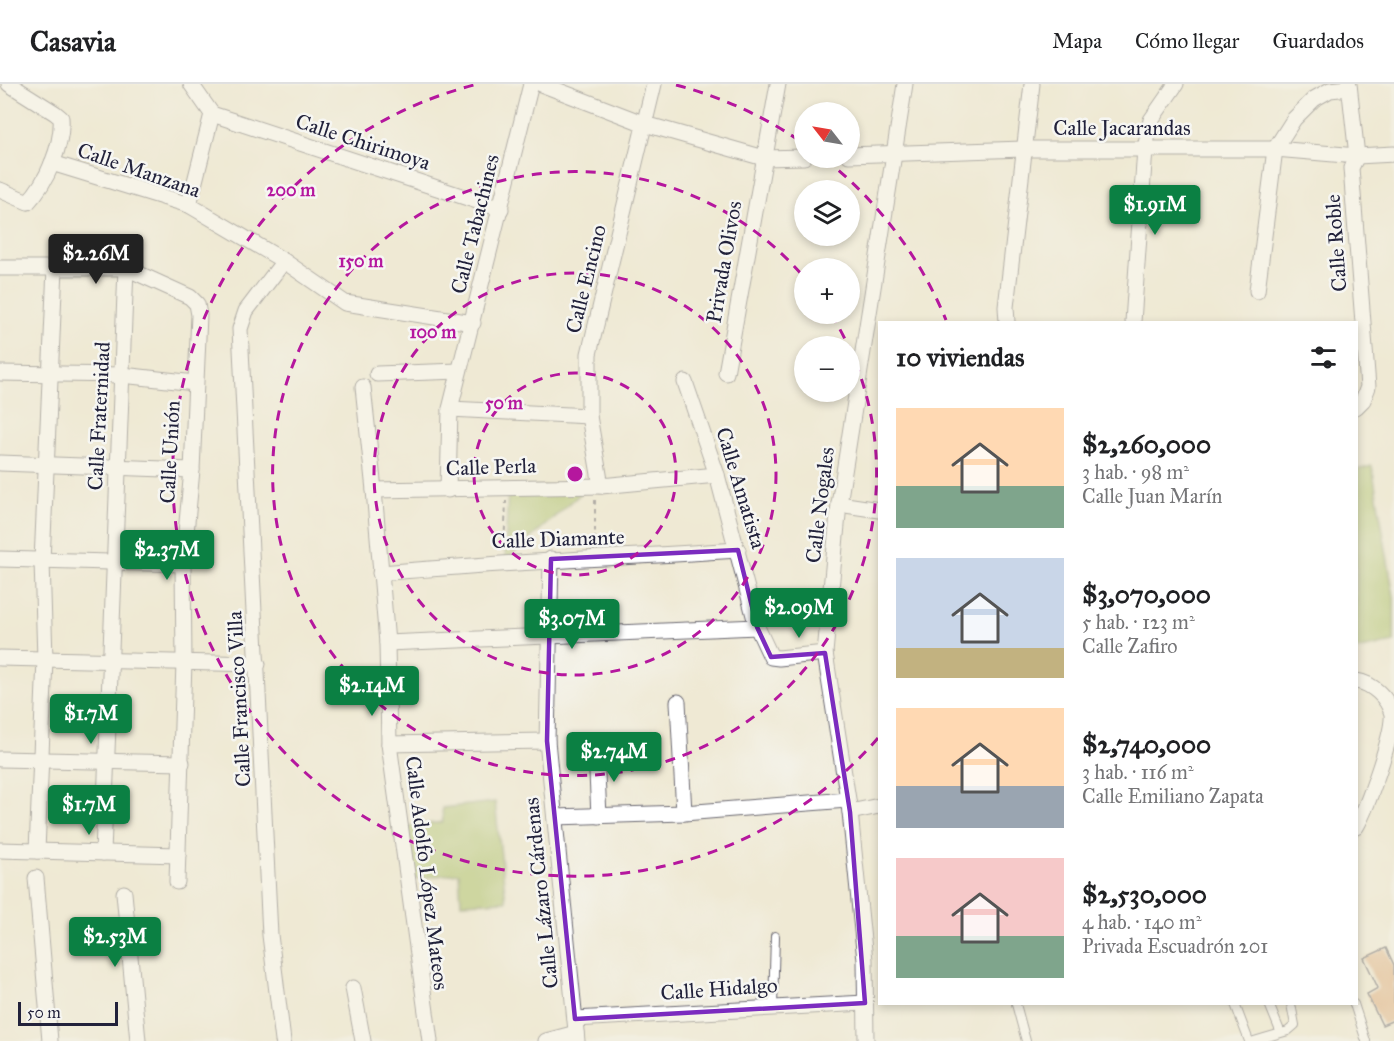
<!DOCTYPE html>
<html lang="es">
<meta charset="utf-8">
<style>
body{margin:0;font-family:"IM FELL Great Primer",serif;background:#f2f2f2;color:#202124;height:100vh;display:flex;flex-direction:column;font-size:22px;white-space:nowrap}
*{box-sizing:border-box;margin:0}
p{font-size:20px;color:#757577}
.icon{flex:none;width:33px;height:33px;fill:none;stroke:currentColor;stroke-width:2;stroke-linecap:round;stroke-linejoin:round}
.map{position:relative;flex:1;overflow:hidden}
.panel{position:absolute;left:878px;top:237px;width:480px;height:684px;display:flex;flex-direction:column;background:#fff;border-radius:0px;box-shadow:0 3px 9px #0003}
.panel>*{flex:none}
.needle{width:39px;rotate:301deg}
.buttons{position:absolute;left:794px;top:18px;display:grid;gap:12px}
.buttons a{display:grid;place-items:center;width:66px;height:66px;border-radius:50%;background:#fff;box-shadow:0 3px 9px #0003;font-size:30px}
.scale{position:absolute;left:18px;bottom:15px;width:100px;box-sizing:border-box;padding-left:6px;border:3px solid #22223b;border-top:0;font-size:16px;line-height:21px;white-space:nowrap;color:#22223b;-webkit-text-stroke:4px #f6f6f2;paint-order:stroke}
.price{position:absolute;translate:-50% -51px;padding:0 14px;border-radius:6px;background:#0b8043;color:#fff;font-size:20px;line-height:39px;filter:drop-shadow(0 2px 3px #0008)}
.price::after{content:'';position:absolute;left:50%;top:36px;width:18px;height:14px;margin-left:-9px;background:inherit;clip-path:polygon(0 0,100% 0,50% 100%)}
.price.active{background:#222;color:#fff}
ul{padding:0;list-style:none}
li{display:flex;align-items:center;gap:18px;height:150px;padding:0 18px}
li span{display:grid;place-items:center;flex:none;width:168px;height:120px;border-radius:0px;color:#555}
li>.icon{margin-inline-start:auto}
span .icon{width:72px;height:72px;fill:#fffc;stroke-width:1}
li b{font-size:26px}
h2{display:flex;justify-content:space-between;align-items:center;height:72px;padding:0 18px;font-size:26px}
header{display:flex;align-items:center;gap:36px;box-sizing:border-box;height:84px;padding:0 30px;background:#fff;border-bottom:2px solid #e0e0e0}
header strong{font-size:28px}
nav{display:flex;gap:33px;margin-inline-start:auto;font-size:21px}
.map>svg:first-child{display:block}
.green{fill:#a6be63;stroke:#64704f;stroke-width:1.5}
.building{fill:#dca573}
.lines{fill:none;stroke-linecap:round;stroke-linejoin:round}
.service-casing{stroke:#6a6871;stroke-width:10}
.minor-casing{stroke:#6a6871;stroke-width:17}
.path{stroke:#6a6871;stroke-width:2;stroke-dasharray:4.5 4.5;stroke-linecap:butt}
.service{stroke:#fff;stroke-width:8}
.minor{stroke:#fff;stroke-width:15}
.marked{fill:none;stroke:#7b2cbf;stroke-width:4.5;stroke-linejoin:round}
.ring{fill:none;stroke:#b5179e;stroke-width:3;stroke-dasharray:10 8}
.labels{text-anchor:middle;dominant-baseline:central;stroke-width:5;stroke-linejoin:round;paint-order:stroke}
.street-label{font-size:21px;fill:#22223b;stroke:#f6f6f2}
.centre{fill:#b5179e;stroke:#f6f6f2;stroke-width:3}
.ring-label{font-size:18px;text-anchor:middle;font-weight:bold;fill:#b5179e;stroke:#f6f6f2;stroke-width:5;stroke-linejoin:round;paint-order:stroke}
</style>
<header>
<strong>Casavia</strong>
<nav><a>Mapa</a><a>Cómo llegar</a><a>Guardados</a></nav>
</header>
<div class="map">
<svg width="1394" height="957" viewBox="0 0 1394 957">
<rect width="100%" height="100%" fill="#f6f6f2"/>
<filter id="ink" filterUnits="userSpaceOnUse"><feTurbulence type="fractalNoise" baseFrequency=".0167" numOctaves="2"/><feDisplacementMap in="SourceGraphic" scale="12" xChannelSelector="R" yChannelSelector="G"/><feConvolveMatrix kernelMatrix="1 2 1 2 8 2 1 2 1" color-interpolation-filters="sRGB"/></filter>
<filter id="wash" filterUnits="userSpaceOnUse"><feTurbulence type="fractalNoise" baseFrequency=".008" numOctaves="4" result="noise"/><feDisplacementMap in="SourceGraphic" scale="24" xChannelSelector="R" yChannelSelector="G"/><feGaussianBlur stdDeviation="1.35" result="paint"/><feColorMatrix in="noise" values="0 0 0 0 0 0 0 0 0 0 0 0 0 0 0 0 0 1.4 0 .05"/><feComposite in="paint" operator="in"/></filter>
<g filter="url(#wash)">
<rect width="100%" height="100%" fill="#efe9d4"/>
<!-- green -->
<g class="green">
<path d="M 1372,382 L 1394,513 L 1394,558 L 1356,566 L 1356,386 Z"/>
<path d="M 508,403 L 588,403 L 505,477 Z"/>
<path d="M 495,718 L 506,817 L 461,819 L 459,789 L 407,796 L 401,743 L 443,738 L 442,724 Z"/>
</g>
<g id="blocks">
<!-- building -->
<path class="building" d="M 1386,864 L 1394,881 L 1394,936 L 1382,941 L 1367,910 L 1378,904 L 1364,874 Z"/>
</g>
</g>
<g filter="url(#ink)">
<use href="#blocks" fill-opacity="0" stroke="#6a6871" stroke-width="1.5"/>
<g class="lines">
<!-- service casing -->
<g class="service-casing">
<g id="service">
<path d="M 1016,920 L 1026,957"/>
<path d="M 1235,920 L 1249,957"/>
<path d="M 1269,920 L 1280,947"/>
<path d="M 1354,920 L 1366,957"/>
<path d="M 773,923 L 775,852"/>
<path d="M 1254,957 L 1288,947 L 1295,941 L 1291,920"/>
</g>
</g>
<!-- minor casing -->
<g class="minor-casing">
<g id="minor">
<path d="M 541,0 L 645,40 L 764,74 L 804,73"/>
<path d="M 1349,0 L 1357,72 L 1351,84 L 1368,303 L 1363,316 L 1356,323"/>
<path d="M 212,30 L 501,125"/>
<path d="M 849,71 L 1023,65 L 1275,65 L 1357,72 L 1394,70"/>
<path d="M 52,79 L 189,121 L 284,177 L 345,219 L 473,239"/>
<path d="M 0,106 L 28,118 C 47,98 63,61 61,34 L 55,29 L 9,0"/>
<path d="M 189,121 L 212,30 L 191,0"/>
<path d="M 0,184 L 126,184 L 190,213 L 197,220 L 199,231 L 192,386 L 183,480 L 184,578 L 177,798"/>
<path d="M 1257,207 L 1275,65 L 1294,35 L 1314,15 L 1330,6 L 1349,4"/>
<path d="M 1007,238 L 1006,223 L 1032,0"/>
<path d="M 1133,238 L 1145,65 L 1151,36 L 1176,0"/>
<path d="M 0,289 L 122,291 L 195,299"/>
<path d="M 726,289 L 778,0"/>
<path d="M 377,290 L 459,287"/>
<path d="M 685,298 L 717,391 L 757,543 L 771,573 L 779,574 L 825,569"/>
<path d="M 363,303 L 374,406 L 387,559 L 389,660 L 430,957"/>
<path d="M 450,325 L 589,332"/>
<path d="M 0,379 L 192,386"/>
<path d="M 601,402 L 589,332 L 589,270 L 654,0"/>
<path d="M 374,406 L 601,402 L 717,391"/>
<path d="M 448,406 L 450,325 L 531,0"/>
<path d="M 839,420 L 879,426"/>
<path d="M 0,475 L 183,480"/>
<path d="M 551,475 L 547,657 L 577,957"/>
<path d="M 380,489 C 500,478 619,474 738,466"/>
<path d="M 387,559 L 757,543"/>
<path d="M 0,574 L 258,580"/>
<path d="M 1356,597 C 1372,599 1388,614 1392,630 C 1394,649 1367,724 1356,743"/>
<path d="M 678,618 L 684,729"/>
<path d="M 389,660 L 547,657"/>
<path d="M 596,668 L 599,732"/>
<path d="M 0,675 L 182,679"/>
<path d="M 850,728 L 879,722"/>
<path d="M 555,733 L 684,729 L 847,716"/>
<path d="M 0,766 L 178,771"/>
<path d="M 37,767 L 45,575 L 42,477 L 55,184"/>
<path d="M 103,769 L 126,184"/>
<path d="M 36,794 L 50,957"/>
<path d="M 124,809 L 138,957"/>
<path d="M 353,904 L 363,957"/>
<path d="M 575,935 L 865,919"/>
<path d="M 283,957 L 270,851 L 240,245 L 246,227 L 284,177"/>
<path d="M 546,957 L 576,949"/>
<path d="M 866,957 L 865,876 L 850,728 L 825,569 L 839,420 L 905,0"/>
</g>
</g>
<!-- path -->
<g class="path">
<path d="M 595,416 L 595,462"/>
<path d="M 504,465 L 506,417"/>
</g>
<!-- service -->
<use href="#service" class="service"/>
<!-- minor -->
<use href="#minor" class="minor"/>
</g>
</g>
<!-- marked area -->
<path d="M0 0H1394V957H0ZM 738,466 L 757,543 L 771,573 L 825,569 L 850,728 L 865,919 L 575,935 L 547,657 L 551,475 Z" fill="#efe9d4" fill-opacity=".55" fill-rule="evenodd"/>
<path class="marked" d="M 738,466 L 757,543 L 771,573 L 825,569 L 850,728 L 865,919 L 575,935 L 547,657 L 551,475 Z"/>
<!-- distance rings -->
<g class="ring">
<circle cx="575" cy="390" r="101"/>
<circle cx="575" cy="390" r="201"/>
<path d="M831 230A302 302 0 1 1 803 192"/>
<path d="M878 654A402 402 0 1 1 474 1M676 1A402 402 0 0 1 803 59M825 75A402 402 0 0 1 946 236"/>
</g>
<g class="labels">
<!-- street labels -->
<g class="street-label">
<text x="1122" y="44">Calle Jacarandas</text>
<text transform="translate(363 58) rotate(18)">Calle Chirimoya</text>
<text transform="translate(139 86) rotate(19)">Calle Manzana</text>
<text transform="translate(475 140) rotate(-76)">Calle Tabachines</text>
<text transform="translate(1336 159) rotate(-94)">Calle Roble</text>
<text transform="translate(724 178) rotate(-80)">Privada Olivos</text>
<text transform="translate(586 195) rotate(-76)">Calle Encino</text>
<text transform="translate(99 332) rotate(-87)">Calle Fraternidad</text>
<text transform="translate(170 368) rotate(-87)">Calle Unión</text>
<text transform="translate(491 383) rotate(-2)">Calle Perla</text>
<text transform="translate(741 404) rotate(73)">Calle Amatista</text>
<text transform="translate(820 421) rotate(-83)">Calle Nogales</text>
<text transform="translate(558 455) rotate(-2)">Calle Diamante</text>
<text transform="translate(239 615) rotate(-93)">Calle Francisco Villa</text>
<text transform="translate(427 789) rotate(83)">Calle Adolfo López Mateos</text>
<text transform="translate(541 809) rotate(-96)">Calle Lázaro Cárdenas</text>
<text transform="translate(719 905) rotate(-4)">Calle Hidalgo</text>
</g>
</g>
<circle cx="575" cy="390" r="9" class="centre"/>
<g class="ring-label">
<text x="291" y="112">200 m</text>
<text x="361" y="183">150 m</text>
<text x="433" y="254">100 m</text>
<text x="504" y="325">50 m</text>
</g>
</svg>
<div class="buttons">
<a><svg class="needle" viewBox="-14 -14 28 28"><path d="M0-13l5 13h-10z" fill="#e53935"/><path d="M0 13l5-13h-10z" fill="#757577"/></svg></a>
<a><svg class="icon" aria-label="layers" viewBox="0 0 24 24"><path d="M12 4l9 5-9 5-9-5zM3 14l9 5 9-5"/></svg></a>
<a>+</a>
<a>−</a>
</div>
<div class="scale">50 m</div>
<b class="price" style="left:1155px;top:152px">$1.91M</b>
<b class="price active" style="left:96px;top:201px">$2.26M</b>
<b class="price" style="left:167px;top:497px">$2.37M</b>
<b class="price" style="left:799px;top:555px">$2.09M</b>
<b class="price" style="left:572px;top:566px">$3.07M</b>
<b class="price" style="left:372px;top:633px">$2.14M</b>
<b class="price" style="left:91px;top:661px">$1.7M</b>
<b class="price" style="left:614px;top:699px">$2.74M</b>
<b class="price" style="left:89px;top:752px">$1.7M</b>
<b class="price" style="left:115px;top:884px">$2.53M</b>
<section class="panel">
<h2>10 viviendas<svg class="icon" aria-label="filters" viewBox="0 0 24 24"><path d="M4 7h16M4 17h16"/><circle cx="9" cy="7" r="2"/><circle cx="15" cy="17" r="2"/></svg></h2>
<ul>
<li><span style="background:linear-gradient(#ffd9b3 65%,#7fa58c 0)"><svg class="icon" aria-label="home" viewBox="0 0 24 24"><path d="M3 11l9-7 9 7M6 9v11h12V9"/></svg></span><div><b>$2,260,000</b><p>3 hab. · 98 m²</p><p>Calle Juan Marín</p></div></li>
<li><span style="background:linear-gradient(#c9d6e8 75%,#c2b280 0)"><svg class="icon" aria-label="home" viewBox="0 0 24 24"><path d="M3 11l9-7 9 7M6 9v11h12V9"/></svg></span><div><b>$3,070,000</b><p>5 hab. · 123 m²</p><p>Calle Zafiro</p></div></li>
<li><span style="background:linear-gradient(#ffd9b3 65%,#9aa5b1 0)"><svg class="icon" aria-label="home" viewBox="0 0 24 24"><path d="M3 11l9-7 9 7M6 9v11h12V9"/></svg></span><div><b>$2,740,000</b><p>3 hab. · 116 m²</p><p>Calle Emiliano Zapata</p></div></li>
<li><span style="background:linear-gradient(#f6c9c9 65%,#7fa58c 0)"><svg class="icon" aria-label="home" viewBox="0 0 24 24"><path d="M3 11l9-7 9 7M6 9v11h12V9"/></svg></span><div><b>$2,530,000</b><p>4 hab. · 140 m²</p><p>Privada Escuadrón 201</p></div></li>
</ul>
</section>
</div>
